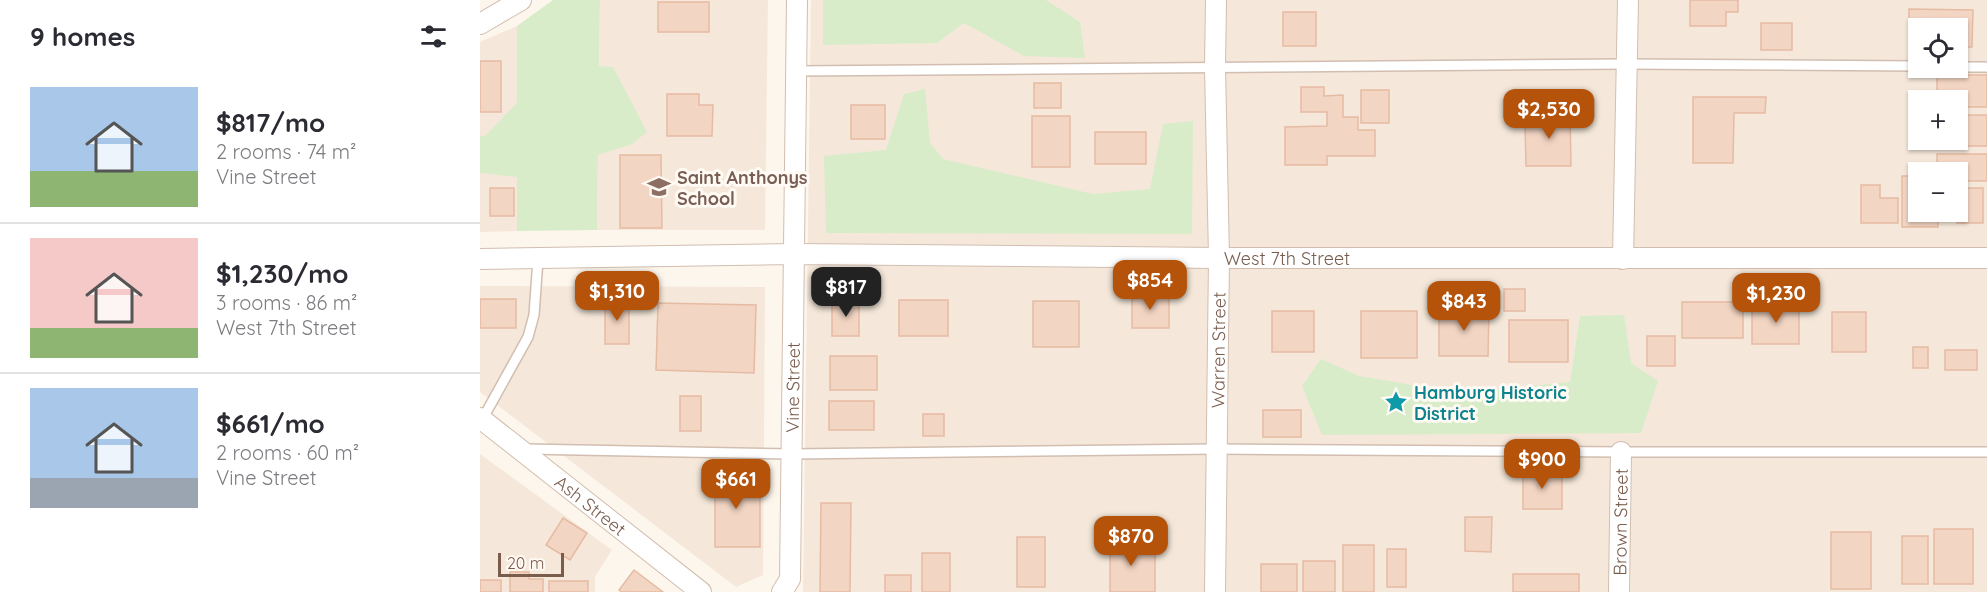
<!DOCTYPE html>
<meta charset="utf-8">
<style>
body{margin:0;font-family:Quicksand,sans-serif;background:#f2f2f3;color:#2b2b33;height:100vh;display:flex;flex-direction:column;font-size:22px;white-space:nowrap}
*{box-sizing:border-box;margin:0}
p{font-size:20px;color:#7c7c81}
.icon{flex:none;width:33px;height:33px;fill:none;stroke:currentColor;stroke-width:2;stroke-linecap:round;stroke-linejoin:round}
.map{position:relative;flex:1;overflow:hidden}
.sheet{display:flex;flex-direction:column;background:#fff;width:480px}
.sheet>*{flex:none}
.buttons{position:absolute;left:1428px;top:18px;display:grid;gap:12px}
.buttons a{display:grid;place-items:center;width:60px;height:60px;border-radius:0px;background:#fff;box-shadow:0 2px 4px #0004;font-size:30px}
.scale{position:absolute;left:18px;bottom:15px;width:66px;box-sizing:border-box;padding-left:6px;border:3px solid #7a5c4d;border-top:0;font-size:16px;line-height:21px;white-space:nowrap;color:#7a5c4d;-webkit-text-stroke:4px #fffaf3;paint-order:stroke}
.price{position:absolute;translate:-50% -51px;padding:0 14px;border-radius:12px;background:#b45309;color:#fff;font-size:20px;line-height:39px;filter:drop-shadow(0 2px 3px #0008)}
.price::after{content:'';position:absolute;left:50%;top:36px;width:18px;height:14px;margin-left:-9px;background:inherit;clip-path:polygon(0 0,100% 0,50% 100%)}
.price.selected{background:#222;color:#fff}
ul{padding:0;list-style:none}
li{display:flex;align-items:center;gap:18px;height:150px;padding:0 30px}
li+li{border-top:2px solid #e1e1e2}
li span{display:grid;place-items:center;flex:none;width:168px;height:120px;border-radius:0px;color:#555}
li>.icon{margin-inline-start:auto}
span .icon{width:72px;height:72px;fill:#fffc;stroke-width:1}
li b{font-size:26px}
h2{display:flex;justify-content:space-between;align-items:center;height:72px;padding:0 30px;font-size:26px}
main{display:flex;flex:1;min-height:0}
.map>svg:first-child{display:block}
.residential{fill:#f5e8da;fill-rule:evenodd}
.green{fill:#d8ecc9}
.building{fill:#f3d5c3;stroke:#e6bba3;stroke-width:1.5}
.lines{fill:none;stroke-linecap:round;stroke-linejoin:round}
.service-casing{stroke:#d1beb0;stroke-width:12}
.minor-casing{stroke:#d1beb0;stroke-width:22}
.service{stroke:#fff;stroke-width:9}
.minor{stroke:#fff;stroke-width:20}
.labels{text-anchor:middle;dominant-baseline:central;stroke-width:6;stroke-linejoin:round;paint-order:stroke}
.education-label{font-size:18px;font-weight:bold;fill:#785e54;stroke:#fffaf3;text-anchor:start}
.street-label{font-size:18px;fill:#7a5c4d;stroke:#fffaf3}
.culture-label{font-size:18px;font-weight:bold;fill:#0d838f;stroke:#fffaf3;text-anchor:start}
</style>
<main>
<section class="sheet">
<h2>9 homes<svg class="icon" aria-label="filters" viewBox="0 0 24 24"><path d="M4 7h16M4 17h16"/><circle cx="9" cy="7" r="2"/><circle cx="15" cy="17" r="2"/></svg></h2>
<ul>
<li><span style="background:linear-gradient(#a9c7e8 70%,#8fb573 0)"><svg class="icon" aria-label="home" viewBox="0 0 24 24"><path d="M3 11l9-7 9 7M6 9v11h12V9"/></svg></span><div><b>$817/mo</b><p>2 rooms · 74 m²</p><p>Vine Street</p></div></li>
<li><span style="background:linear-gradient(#f6c9c9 75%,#8fb573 0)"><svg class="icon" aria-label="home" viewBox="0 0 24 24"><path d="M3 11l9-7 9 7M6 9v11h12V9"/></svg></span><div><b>$1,230/mo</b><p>3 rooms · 86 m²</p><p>West 7th Street</p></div></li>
<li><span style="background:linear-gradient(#a9c7e8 75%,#9aa5b1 0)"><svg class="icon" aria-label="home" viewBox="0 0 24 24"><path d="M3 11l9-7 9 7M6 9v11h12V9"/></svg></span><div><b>$661/mo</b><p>2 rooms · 60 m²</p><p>Vine Street</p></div></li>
</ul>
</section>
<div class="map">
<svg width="1507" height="592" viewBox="0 0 1507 592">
<rect width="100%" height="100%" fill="#fdf6ec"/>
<!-- residential -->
<g class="residential">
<path d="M 120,0 L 288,0 L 285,230 L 117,230 Z"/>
<path d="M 331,0 L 1507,0 L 1507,592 L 323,592 ZM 1438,28 L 1478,28 L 1478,68 L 1438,68 ZM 1438,100 L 1478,100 L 1478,140 L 1438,140 ZM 1438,172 L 1478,172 L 1478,212 L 1438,212 Z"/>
<path d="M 37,26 L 37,231 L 0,232 L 0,42 Z"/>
<path d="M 0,286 L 285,287 L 283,575 L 256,587 L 0,392 Z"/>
<path d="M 0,454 L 132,550 L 115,577 L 115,592 L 0,592 Z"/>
</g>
<!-- green -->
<g class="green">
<path d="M 73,0 L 120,0 L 119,66 L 133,67 L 167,132 L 152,144 L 118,155 L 117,230 L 37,231 L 37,177 L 0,173 L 0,136 L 5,136 L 37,103 L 37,26 Z"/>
<path d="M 343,0 L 566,0 L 600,22 L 605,58 L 544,56 L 484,23 L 457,43 L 343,45 Z"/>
<path d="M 445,89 L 450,143 L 463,159 L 613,194 L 670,189 L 683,124 L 713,121 L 712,234 L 346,233 L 344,156 L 406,150 L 424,94 Z"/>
<path d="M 1144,315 L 1151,363 L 1178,381 L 1161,433 L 842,435 L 822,386 L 841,359 L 879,376 L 979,393 L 1090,382 L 1100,316 Z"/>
</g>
<!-- building -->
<g class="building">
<path d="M 1210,0 L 1258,0 L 1258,12 L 1246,12 L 1246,26 L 1210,26 Z"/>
<rect x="178" y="2" width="51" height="30"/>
<path d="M 1429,9 L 1493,10 L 1492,47 L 1478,47 L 1478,28 L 1438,28 L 1438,47 L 1429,46 Z"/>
<rect x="803" y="12" width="33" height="34"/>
<rect x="1281" y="23" width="31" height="27"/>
<rect x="0" y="61" width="21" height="51"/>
<path d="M 1457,75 L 1507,75 L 1507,107 L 1478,107 L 1478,100 L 1457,100 Z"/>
<rect x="554" y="83" width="27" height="25"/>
<path d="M 821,87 L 844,87 L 844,96 L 863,95 L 863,117 L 878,117 L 878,130 L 895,130 L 895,156 L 847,156 L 847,165 L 805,165 L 805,127 L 847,126 L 847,112 L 821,112 Z"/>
<rect x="881" y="90" width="28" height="33"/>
<path d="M 187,94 L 219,94 L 219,105 L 233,105 L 232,136 L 187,136 Z"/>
<path d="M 1213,97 L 1286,97 L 1285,113 L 1254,113 L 1253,163 L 1213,163 Z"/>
<rect x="371" y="105" width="34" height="34"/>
<path d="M 1058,110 L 1090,110 L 1091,166 L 1046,166 L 1045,126 L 1059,126 Z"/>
<path d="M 1478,115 L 1507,115 L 1507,146 L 1468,146 L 1468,140 L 1478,140 Z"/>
<rect x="552" y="116" width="38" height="51"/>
<rect x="615" y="132" width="51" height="32"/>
<path d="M 1457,154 L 1507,154 L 1507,181 L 1478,181 L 1478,172 L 1457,172 Z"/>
<path d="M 140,155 L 181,155 L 182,228 L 140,228 Z"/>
<path d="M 1422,176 L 1438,176 L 1438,212 L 1458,212 L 1458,227 L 1422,227 Z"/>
<path d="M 1381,185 L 1400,185 L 1400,198 L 1418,198 L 1418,223 L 1381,223 Z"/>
<rect x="10" y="188" width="24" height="28"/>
<path d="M 1478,188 L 1503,188 L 1503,223 L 1477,223 Z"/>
<rect x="1024" y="289" width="21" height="22"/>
<rect x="652" y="294" width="37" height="34"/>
<rect x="0" y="299" width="36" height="29"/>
<rect x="352" y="299" width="27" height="37"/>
<rect x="125" y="300" width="24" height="44"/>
<rect x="419" y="300" width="49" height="36"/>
<rect x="553" y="301" width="46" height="46"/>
<rect x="1202" y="302" width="61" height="36"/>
<path d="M 178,303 L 276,305 L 274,373 L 176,370 Z"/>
<rect x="1272" y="305" width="47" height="39"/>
<path d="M 959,309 L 1009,309 L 1008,356 L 959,356 Z"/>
<rect x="792" y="311" width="42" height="41"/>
<rect x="881" y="311" width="56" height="47"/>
<rect x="1352" y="312" width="34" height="40"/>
<rect x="1029" y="320" width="59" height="42"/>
<rect x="1167" y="336" width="28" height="30"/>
<rect x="1433" y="347" width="15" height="21"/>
<rect x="1465" y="350" width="32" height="20"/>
<rect x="350" y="356" width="47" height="34"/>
<rect x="200" y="396" width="21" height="35"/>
<rect x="349" y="401" width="45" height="29"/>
<rect x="783" y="410" width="38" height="27"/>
<rect x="443" y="414" width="21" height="22"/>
<rect x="1043" y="472" width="39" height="37"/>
<path d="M 222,476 L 280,476 L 280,547 L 235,547 L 235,491 L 222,491 Z"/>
<path d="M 341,503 L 371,503 L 370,592 L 340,592 Z"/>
<path d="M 985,517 L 1012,517 L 1011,552 L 985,551 Z"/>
<path d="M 83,518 L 107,533 L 90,560 L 66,545 Z"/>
<rect x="1454" y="529" width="39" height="55"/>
<rect x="1351" y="532" width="40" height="57"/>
<path d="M 630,536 L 655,536 L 655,553 L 675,553 L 675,592 L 630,592 Z"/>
<rect x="1422" y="536" width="26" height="48"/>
<rect x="537" y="537" width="28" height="50"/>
<rect x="863" y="545" width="31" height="47"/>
<rect x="907" y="549" width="19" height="38"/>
<rect x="442" y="553" width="28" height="39"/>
<rect x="823" y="561" width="32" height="31"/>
<rect x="781" y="564" width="36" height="28"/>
<path d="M 154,570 L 183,592 L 142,592 L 139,590 Z"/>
<path d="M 30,572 L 49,572 L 49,579 L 63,579 L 63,592 L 30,592 Z"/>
<rect x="1033" y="574" width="66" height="18"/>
<rect x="405" y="575" width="26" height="17"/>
<rect x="0" y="580" width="21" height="12"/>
<rect x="69" y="581" width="39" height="11"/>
</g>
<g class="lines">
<!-- service casing -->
<g class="service-casing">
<g id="service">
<path d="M 1478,67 L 1507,67"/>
<path d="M 316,71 L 1146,64 L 1438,66"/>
<path d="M 2,420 L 48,337 L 54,315 L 58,259"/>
<path d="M 45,449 L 312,454 L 737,449 L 1141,452 L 1507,452"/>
</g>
</g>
<!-- minor casing -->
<g class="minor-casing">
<g id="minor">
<path d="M 0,24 L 41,0"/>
<path id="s1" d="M 0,259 L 314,254 L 739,258 L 1507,258"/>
<path d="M 1143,259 L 1148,0"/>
<path id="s2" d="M 0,418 L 221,592"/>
<path id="s3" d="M 302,592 L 310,579 L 317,0"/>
<path id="s4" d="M 735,592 L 739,258 L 735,67 L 736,0"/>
<path id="s5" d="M 1139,592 L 1141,452"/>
</g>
</g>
<!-- service -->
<use href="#service" class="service"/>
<!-- minor -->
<use href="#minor" class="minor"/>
</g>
<!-- icons -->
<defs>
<g id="school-bare" transform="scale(1.8)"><path d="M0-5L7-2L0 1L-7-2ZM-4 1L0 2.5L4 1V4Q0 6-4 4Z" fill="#8d6e63" stroke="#fffaf3" stroke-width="2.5" paint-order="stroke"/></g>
<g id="sight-bare" transform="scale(1.8)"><path d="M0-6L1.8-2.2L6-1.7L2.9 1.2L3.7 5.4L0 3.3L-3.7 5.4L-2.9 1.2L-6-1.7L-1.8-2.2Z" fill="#0f9aa8" stroke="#fffaf3" stroke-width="2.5" paint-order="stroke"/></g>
</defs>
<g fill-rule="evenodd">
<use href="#school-bare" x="179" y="187"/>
<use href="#sight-bare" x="916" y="402"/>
</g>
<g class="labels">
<!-- education labels -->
<g class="education-label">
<text x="197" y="177">Saint Anthonys<tspan x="197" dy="21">School</tspan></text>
</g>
<!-- street labels -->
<g class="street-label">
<text stroke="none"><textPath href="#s1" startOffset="807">West 7th Street</textPath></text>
<text stroke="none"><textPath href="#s4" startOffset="242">Warren Street</textPath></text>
<text stroke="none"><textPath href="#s3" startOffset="207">Vine Street</textPath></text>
<text stroke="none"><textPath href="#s2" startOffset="141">Ash Street</textPath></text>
<text stroke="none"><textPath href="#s5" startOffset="70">Brown Street</textPath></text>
</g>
<!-- culture labels -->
<g class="culture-label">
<text x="934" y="392">Hamburg Historic<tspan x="934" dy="21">District</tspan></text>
</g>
</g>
</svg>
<div class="buttons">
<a><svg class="icon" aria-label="locate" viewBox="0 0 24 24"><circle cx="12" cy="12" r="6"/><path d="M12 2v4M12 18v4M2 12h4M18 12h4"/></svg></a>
<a>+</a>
<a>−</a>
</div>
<div class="scale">20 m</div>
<b class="price" style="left:1069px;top:140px">$2,530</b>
<b class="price" style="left:670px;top:311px">$854</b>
<b class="price selected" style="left:366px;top:318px">$817</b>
<b class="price" style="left:137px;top:322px">$1,310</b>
<b class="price" style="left:1296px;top:324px">$1,230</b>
<b class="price" style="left:984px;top:332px">$843</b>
<b class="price" style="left:1062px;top:490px">$900</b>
<b class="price" style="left:256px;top:510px">$661</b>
<b class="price" style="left:651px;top:567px">$870</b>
</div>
</main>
